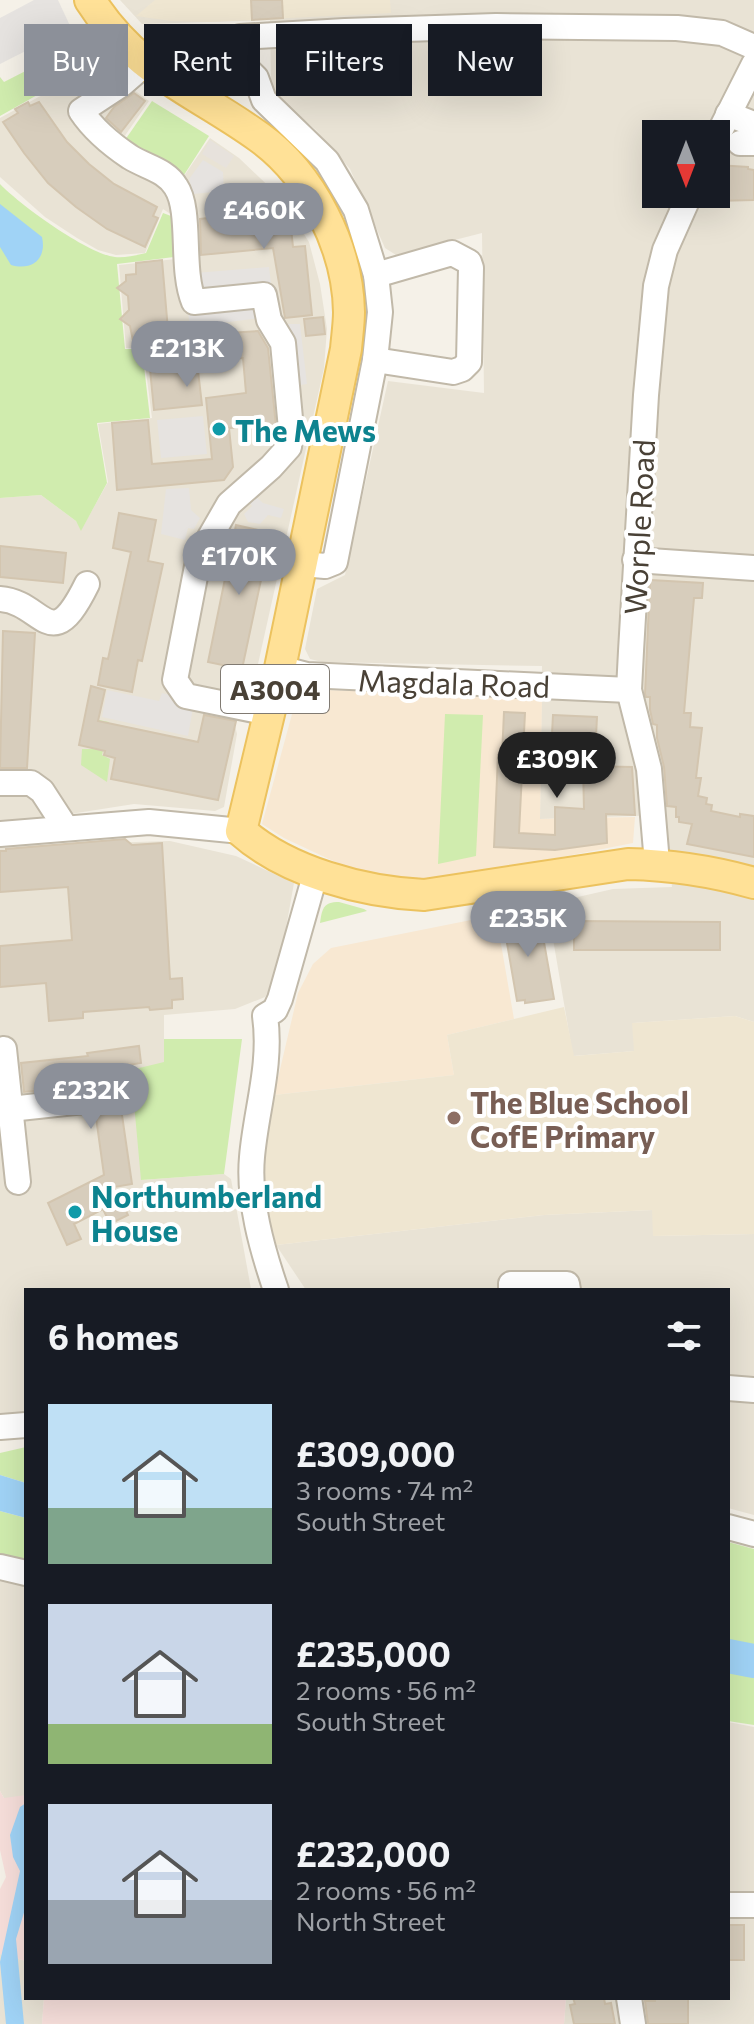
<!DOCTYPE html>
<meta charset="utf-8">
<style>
body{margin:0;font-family:Commissioner,sans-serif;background:#20242c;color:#f1f3f6;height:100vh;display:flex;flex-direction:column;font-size:30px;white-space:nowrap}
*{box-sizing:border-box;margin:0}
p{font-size:26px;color:#9ea1a6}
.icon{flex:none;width:44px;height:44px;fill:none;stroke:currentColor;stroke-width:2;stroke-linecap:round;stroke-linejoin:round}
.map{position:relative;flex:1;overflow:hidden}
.details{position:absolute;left:24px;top:1288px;width:706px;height:712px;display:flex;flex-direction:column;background:#171b24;border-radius:0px;box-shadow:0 8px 32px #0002}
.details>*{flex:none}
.hud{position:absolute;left:24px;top:24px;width:706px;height:72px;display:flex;gap:16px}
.needle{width:52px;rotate:180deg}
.controls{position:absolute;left:642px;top:120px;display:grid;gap:16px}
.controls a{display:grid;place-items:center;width:88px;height:88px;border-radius:0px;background:#171b24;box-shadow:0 8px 32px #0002;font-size:40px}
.price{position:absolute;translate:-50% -68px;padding:0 18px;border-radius:28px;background:#8c9099;color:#fff;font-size:26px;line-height:52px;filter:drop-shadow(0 2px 4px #0008)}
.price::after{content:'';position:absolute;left:50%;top:48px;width:24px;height:18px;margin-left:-12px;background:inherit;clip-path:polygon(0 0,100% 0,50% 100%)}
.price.on{background:#222;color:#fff}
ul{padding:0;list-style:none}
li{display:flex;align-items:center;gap:24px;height:200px;padding:0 24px}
li span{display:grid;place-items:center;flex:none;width:224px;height:160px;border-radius:0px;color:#555}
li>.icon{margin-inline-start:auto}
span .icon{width:96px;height:96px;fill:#fffc;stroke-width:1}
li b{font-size:34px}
h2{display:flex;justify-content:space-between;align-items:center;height:96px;padding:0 24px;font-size:34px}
.pill{padding:0 28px;border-radius:0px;background:#171b24;box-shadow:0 8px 32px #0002;font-size:28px;line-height:72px}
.pill.on{background:#8c9099;color:#fff}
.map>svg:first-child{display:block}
.residential{fill:#e9e3d5;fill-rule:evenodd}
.commercial{fill:#f8e8d2}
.industrial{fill:#e7e2dc}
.education{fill:#efe6d1}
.medical{fill:#f6deda}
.green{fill:#d0ecae}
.parking{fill:#e6e3e0}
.water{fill:#a0d3f6}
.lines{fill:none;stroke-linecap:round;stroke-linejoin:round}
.river{stroke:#a0d3f6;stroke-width:34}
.building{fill:#d7cdbc;stroke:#d3c5af;stroke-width:2}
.minor-casing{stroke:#c1b9a9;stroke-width:28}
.major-casing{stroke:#ecc25e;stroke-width:34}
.minor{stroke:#fff;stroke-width:24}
.major{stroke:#ffe197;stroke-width:30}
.culture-dot{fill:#0f9aa8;stroke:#fff;stroke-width:3}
.education-dot{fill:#8d6e63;stroke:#fff;stroke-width:3}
.labels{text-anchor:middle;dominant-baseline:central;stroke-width:8;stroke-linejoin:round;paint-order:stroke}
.shield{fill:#fff;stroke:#807a72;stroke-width:2}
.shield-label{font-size:28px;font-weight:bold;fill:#494136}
.culture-label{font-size:30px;font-weight:bold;fill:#0d838f;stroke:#fff;text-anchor:start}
.street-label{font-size:30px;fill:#494136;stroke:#fff}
.education-label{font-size:30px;font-weight:bold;fill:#785e54;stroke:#fff;text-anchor:start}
</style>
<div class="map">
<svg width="754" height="2024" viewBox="0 0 754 2024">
<rect width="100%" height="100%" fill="#f5f1e8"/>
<!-- residential -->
<g class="residential">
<path d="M 120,0 L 754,0 L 754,1022 L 735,1016 L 633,1023 L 635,1051 L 573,1056 L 547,904 L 613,889 L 672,887 L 664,815 L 540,819 L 542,666 L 322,662 L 310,659 L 305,649 L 317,589 L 345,575 L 388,381 L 484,393 L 482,233 L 396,255 L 385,248 L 350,169 L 316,130 L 274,94 L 271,82 L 270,20 L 142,24 ZM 656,134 L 716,134 L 716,194 L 656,194 Z"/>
<path d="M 101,46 L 130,87 L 149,101 L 122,140 L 184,176 L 210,138 L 239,158 L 281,198 L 309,242 L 320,284 L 327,329 L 324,368 L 254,682 L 241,688 L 235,697 L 232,712 L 237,734 L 224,807 L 215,811 L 134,804 L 0,825 L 0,498 L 41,495 L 76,521 L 81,530 L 108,482 L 98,424 L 152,418 L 143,348 L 126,348 L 119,265 L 176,259 L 172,215 L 163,209 L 145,253 L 116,255 L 98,250 L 77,238 L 45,217 L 0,177 L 0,118 L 57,87 L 52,72 Z"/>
<path d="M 170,841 L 236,856 L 294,883 L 277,978 L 265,997 L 235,1009 L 164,1015 L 164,1062 L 141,1180 L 224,1174 L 231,1179 L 251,1289 L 26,1290 L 26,1415 L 0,1415 L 0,846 Z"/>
<path d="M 653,1210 L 653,1236 L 754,1234 L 754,1515 L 728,1508 L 728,1290 L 306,1290 L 276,1245 L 544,1215 Z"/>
<path d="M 0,1578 L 26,1583 L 26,1795 L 20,1798 L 4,1798 L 0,1791 Z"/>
<path d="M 728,1722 L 754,1727 L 754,2024 L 564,2024 L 566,1998 L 728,1998 Z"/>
<path d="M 0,1954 L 26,1961 L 26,1998 L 44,1998 L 42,2024 L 0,2024 Z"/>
</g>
<!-- commercial -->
<g class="commercial">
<path d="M 319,690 L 542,695 L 540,819 L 635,817 L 633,843 L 444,880 L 383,879 L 346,867 L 284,838 L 262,824 L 297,696 L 304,691 Z"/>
<path d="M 496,915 L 514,1019 L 447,1035 L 454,1075 L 274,1095 L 298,993 L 313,964 L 331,948 Z"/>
</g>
<!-- industrial -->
<path class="industrial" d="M 210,140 L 234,156 L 226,168 L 202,154 Z"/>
<!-- education -->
<g class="education">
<path d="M 155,0 L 390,0 L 391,13 L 210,22 L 171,21 L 136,16 Z"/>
<path d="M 564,1007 L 574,1056 L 634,1051 L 632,1023 L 735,1016 L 754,1022 L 754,1234 L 653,1236 L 652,1210 L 544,1215 L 276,1245 L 262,1186 L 262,1141 L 274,1095 L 454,1075 L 447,1035 Z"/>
</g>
<!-- medical -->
<g class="medical">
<path d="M 0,1791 L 4,1798 L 26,1795 L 26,1961 L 0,1954 L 0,1889 L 6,1877 L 0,1850 Z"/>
<path d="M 44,1998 L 566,1998 L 564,2024 L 42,2024 Z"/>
</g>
<!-- green -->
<g class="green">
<path d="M 92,37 L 99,45 L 50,71 L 55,85 L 0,116 L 0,77 L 4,82 Z"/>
<path d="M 152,101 L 209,136 L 184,175 L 125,140 Z"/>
<path d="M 0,184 C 20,205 88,254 115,257 C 125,258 137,255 146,253 L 163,213 L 171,216 L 174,257 L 117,264 L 125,349 L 142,349 L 150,418 L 97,423 L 107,483 L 81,531 L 76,521 L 41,495 L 0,498 Z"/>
<path d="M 445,714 L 483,715 L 476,856 L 438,864 Z"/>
<path d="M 99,720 L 109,722 L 102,755 L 110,759 L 107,782 L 81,765 L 82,749 L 92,749 Z"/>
<path d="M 339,902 L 364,909 L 367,911 L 320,923 C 322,909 323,902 339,902 Z"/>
<path d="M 164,1039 L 242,1039 L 224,1174 L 141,1180 L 131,1070 L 164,1062 Z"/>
<path d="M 26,1447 L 26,1483 L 0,1475 L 0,1453 Z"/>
<path d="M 0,1511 L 26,1518 L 26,1564 L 0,1558 Z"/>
<path d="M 728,1542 L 754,1549 L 754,1725 L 728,1721 Z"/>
</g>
<!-- parking -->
<g class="parking">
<path d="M 34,0 L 58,0 L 71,28 L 0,64 L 0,18 Z"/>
<path d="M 203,160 L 223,172 L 224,191 L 193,194 L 189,179 Z"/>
<path d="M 269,267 L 275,316 L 190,327 L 183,274 Z"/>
<path d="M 282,324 L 300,324 L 307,384 L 287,387 Z"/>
<path d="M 203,416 L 207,454 L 161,458 L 157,420 Z"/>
<path d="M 189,488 L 191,510 L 200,518 L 194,529 L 188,528 L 185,540 L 161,534 L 166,489 Z"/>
<path d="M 254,495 L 263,503 L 284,509 L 281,518 L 268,515 L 260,524 L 248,522 L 244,514 L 252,506 L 248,500 Z"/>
<path d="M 107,690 L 159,701 L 162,693 L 194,702 L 188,736 L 102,717 Z"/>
</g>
<!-- water -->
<g class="water">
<path d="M 0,204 L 42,237 C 47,259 32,271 11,265 L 0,247 Z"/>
<path d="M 0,1475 L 26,1483 L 26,1518 L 0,1511 Z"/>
<path d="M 26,1803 L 26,1906 L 16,1939 L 24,2024 L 6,2024 L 0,1962 L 20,1871 L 13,1857 L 10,1835 L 20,1807 Z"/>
</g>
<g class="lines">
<!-- river -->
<path class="river" d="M 728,1656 L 754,1661"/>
</g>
<!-- building -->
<g class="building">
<path d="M 251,0 L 282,0 L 283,18 L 252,20 Z"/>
<path d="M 103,48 L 115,66 L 72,91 L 63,74 Z"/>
<path d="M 134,93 L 145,101 L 121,132 L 106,118 L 114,107 Z"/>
<path d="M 28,102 L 30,106 L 39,102 L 67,142 L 89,164 L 114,184 L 157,207 L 153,216 L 158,218 L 145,247 L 107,229 L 76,207 L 48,183 L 24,153 L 3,122 L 18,113 L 15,109 Z"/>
<path d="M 716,165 L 748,167 L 748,169 L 754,170 L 754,200 L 715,201 Z"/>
<path d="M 289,209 L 293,247 L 305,246 L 312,315 L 285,318 L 273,248 L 201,255 L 200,219 Z"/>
<path d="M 162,260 L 169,342 L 213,339 L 212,334 L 258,331 L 268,348 L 276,426 L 229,428 L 233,467 L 224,480 L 117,490 L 112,423 L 148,420 L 152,464 L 212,459 L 206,398 L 246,393 L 243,358 L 197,362 L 202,405 L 154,410 L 147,339 L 133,341 L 130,326 L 120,319 L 129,310 L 128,296 L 117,288 L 126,281 L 126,275 L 136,274 L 136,263 Z"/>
<path d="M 323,317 L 325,334 L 306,336 L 304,319 Z"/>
<path d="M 119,513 L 156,520 L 148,561 L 163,564 L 142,661 L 138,660 L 132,692 L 98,685 L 103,658 L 108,659 L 131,552 L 113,548 Z"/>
<path d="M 236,525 L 271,533 L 242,669 L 208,662 Z"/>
<path d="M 0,546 L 66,553 L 63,583 L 0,577 Z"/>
<path d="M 650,580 L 703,583 L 702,598 L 694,598 L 684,713 L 691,713 L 690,727 L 702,728 L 696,778 L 701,778 L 698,796 L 707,798 L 706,804 L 712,805 L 711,811 L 740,817 L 740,814 L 754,816 L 754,857 L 687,844 L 692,824 L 679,822 L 679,817 L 676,817 L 676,807 L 667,806 L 664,767 L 657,738 L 657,725 L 653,724 L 650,710 L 650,697 L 646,697 L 645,694 Z"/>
<path d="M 3,631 L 35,633 L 27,768 L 0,768 Z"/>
<path d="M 91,686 L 105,690 L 98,721 L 198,742 L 204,715 L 236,721 L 218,800 L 111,779 L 115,758 L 104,755 L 105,751 L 79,745 Z"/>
<path d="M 504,712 L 525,713 L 519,833 L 555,835 L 555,807 L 584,809 L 583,766 L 632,767 L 635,815 L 606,814 L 607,843 L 555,850 L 494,847 L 498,755 L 502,756 Z"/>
<path d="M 553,715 L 597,717 L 596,736 L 552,734 Z"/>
<path d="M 125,839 L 132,845 L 162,843 L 170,979 L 182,978 L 183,999 L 172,1000 L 172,1008 L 150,1010 L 149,1007 L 83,1012 L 83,1018 L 49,1021 L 46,983 L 0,987 L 0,946 L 72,940 L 68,887 L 0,892 L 0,851 L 6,851 L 6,849 Z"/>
<path d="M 539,914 L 554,999 L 525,1003 L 525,1000 L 517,1001 L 503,920 Z"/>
<path d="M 574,921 L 720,922 L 720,950 L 574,950 Z"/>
<path d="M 139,1046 L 141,1063 L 115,1067 L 132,1184 L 114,1187 L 128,1215 L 110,1224 L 103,1209 L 74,1224 L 81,1239 L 67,1245 L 48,1203 L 104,1175 L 95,1110 L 99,1099 L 91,1088 L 83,1086 L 24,1092 L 21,1063 L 88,1056 L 87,1053 Z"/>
<rect x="728" y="1925" width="16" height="35"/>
<path d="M 573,1998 L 604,1998 L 605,2004 L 611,2003 L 615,2024 L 574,2024 L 570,2005 L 575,2004 Z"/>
<path d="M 655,1998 L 688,1999 L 688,2024 L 648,2024 L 645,2001 L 655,2001 Z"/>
</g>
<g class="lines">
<!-- minor casing -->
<g class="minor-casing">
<g id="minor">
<path d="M 240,37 L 345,31 L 496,26 L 677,28 L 722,33 L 754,47"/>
<path d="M 198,51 L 238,60 L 256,78 L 264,100 L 327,161 L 356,210 L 376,275 L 380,312 L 375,360 L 335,562 L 325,566 L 302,564"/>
<path d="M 145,64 L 122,84 L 81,111 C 93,129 112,145 130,157 C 146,167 166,170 176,187 C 192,211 180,269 194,302 L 264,295 L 269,320 L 283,343 L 291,429 L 289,447 L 271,467 L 229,504 L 199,556 L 175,680 L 186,696 L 269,713"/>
<path d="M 175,85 C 187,65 198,44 223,39"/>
<path d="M 728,114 L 754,124"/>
<path d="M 716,139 L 754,64"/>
<path d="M 740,143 L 754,143"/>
<path d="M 375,360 L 453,372 L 462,369 L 469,362 L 471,268 L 469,262 L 452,253 L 376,275"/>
<path d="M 635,560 L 754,568"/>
<path d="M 0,599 C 44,602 50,659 87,584"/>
<path d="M 280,668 L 307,675 L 629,690"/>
<path d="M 0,783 L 31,783 L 42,791 L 66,828"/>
<path d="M 0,834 L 149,822 L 241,831"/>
<path d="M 657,863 L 649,769 L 629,690 L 631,651 L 646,395 L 656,286 L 665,250 L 690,194"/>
<path d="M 4,1049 L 18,1182"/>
<path d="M 10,1109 L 84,1101"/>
<path d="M 276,1290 C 262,1249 248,1200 252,1157 C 256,1110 272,1064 265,1016 L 275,1010 L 280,999 L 316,872"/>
<path d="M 511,1290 L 511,1284 L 567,1284 L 568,1290"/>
<path d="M 728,1388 L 754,1390"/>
<path d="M 0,1427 L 26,1425"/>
<path d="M 728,1527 L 754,1534"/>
<path d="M 0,1567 L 26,1573"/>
<path d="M 728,1905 L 754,1905"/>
<path d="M 629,1998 L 633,2024"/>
</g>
</g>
<!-- major casing -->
<g class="major-casing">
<path id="major" d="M 90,0 C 136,73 194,90 259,137 C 312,175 348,248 349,312 C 349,324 347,337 346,349 L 280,668 L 241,831 C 287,872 363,892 424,895 L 628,864 C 672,865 712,871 754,883"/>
</g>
<!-- minor -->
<use href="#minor" class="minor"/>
<!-- major -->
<use href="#major" class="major"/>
</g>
<!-- markers -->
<g class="culture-dot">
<circle cx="219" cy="429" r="8"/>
<circle cx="75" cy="1212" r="8"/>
</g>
<circle class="education-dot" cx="454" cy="1118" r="8"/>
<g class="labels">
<!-- shield labels -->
<rect class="shield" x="221" y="665" width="108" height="48" rx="6"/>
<g class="shield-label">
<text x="275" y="689">A3004</text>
</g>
<!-- culture labels -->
<g class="culture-label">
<text x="235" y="429">The Mews</text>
<text x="91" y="1195">Northumberland<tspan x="91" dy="34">House</tspan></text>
</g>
<!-- street labels -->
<g class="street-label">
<text transform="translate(638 527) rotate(-87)">Worple Road</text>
<text transform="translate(454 682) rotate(2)">Magdala Road</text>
</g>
<!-- education labels -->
<g class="education-label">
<text x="470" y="1101">The Blue School<tspan x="470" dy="34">CofE Primary</tspan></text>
</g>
</g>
</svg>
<div class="controls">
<a><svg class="needle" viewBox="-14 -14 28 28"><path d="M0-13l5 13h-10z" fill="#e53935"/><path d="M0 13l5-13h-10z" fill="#9ea1a6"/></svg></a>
</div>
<b class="price" style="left:264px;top:251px">£460K</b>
<b class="price" style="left:187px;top:389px">£213K</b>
<b class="price" style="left:239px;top:597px">£170K</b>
<b class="price on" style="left:557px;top:800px">£309K</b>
<b class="price" style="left:528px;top:959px">£235K</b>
<b class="price" style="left:91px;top:1131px">£232K</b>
<div class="hud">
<a class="pill on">Buy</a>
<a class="pill">Rent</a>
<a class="pill">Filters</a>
<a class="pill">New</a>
</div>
<section class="details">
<h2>6 homes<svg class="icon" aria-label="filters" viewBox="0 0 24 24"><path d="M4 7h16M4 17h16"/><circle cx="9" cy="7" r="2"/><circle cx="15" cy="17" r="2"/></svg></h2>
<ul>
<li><span style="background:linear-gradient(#bfe0f5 65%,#7fa58c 0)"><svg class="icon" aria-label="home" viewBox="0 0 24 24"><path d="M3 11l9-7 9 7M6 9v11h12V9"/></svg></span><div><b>£309,000</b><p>3 rooms · 74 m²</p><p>South Street</p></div></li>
<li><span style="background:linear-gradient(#c9d6e8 75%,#8fb573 0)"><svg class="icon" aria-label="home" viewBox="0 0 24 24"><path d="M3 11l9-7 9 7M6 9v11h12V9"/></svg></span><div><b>£235,000</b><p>2 rooms · 56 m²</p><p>South Street</p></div></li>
<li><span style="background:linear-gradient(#c9d6e8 60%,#9aa5b1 0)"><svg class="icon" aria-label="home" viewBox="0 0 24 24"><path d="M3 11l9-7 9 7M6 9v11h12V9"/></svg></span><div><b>£232,000</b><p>2 rooms · 56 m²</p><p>North Street</p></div></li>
</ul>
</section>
</div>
